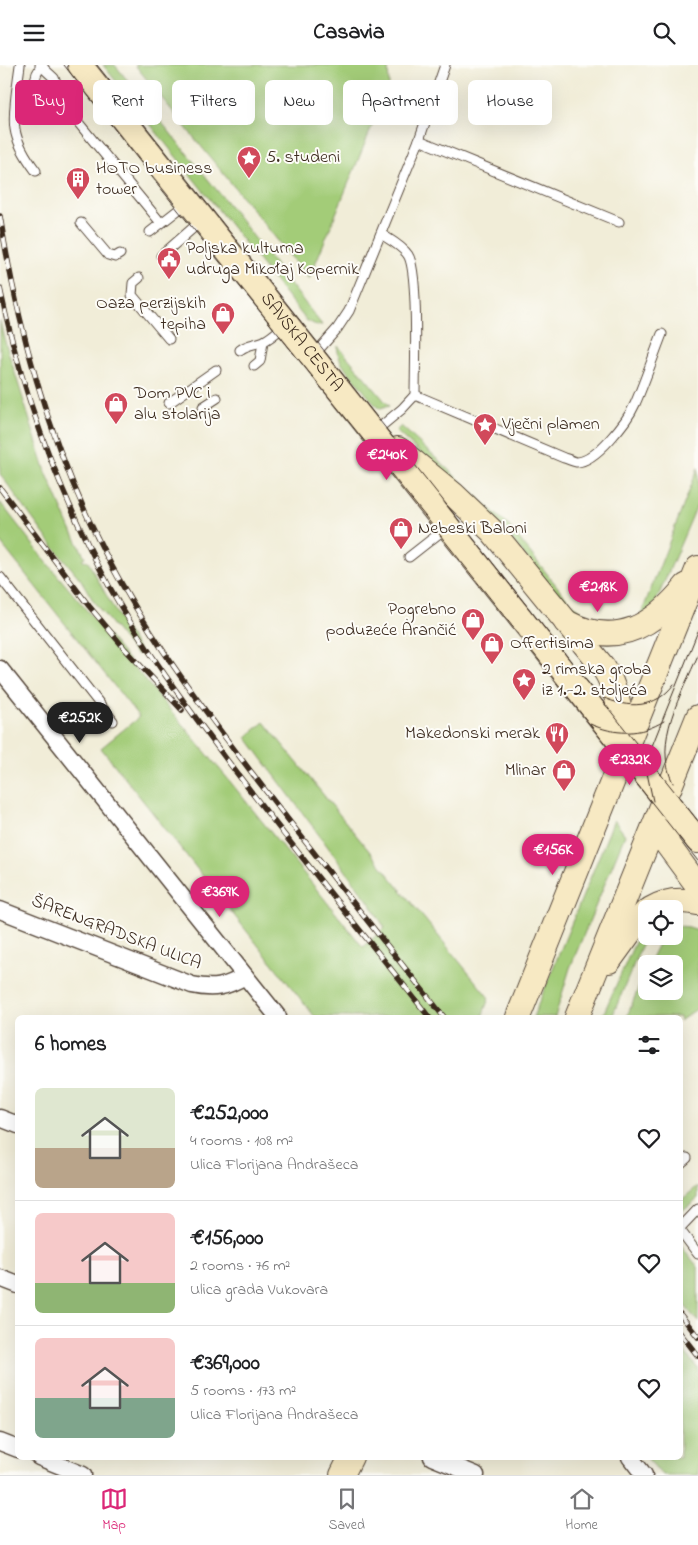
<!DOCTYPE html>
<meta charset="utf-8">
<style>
body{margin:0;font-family:"Indie Flower",sans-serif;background:#f2f2f2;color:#202124;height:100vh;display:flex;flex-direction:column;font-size:19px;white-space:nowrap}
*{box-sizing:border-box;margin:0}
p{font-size:16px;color:#757577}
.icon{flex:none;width:28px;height:28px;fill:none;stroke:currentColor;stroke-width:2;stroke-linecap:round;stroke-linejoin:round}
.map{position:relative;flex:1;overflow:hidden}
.drawer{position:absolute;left:15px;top:950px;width:668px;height:445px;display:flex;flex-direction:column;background:#fff;border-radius:8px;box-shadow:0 5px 20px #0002}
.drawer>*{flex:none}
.guide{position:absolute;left:15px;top:15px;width:669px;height:45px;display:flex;gap:10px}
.tools{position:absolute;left:638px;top:835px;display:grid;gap:10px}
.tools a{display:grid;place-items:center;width:45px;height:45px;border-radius:8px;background:#fff;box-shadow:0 5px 20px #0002;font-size:25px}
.price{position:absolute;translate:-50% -42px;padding:0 11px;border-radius:18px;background:#db2777;color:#fff;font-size:16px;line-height:32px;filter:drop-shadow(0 1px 2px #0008)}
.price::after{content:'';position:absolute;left:50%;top:30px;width:15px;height:11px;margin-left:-8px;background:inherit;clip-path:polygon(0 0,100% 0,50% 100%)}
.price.on{background:#222;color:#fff}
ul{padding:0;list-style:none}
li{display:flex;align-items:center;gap:15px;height:125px;padding:0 20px}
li+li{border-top:1px solid #e0e0e0}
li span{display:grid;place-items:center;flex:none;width:140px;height:100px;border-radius:8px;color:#555}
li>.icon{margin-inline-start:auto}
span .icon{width:60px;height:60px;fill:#fffc;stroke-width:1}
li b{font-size:21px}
h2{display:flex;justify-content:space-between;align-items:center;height:60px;padding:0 20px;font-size:21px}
.chip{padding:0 18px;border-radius:8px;background:#fff;box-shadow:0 5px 20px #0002;font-size:18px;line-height:45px}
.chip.on{background:#db2777;color:#fff}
header{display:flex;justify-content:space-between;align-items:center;height:65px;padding:0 20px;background:#fff;font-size:22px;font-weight:700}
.menu{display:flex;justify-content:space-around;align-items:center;height:70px;border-top:1px solid #e0e0e0;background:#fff;font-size:14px;color:#757577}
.menu a{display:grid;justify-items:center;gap:2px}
.menu .on{color:#db2777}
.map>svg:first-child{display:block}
.green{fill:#a3cc78;stroke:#6f7b4b}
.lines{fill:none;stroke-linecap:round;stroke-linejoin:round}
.lane-casing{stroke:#56473a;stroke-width:11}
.street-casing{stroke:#56473a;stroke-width:19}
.secondary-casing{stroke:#56473a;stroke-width:26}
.lane{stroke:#fff;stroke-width:9}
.street{stroke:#fff;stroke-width:16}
.secondary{stroke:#f7e9c3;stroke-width:24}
.tram{stroke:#3b2a1e;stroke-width:1}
.rail-casing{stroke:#3b2a1e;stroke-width:5.5}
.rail{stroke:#fdfcf7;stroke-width:4;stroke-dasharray:11;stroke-linecap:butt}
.labels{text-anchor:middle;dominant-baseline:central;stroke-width:4;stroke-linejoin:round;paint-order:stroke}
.poi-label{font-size:18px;fill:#3b2a1e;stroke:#fdfcf7;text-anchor:start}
.street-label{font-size:18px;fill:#3b2a1e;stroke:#fdfcf7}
</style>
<header><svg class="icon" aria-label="menu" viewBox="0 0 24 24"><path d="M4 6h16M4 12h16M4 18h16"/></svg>Casavia<svg class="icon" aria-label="search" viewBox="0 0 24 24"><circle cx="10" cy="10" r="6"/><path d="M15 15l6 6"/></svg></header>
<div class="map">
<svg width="698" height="1410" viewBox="0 0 698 1410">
<rect width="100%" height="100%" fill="#fdfcf7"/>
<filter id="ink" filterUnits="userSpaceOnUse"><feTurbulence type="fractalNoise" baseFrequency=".02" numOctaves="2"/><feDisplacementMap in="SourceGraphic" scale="10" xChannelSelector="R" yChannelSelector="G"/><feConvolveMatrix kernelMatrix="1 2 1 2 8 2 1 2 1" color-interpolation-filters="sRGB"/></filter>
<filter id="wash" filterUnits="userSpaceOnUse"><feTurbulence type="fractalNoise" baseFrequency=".0096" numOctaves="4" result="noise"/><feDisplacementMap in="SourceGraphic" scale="20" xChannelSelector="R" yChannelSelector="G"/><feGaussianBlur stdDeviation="1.12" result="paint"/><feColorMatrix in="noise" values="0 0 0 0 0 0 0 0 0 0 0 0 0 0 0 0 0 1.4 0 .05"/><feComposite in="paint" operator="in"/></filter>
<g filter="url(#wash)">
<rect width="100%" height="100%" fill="#f1edd8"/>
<!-- green -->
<g class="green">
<path d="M 103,0 L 115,0 L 233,145 L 322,260 L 316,260 L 306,255 Z"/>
<path d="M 135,0 L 388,0 L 389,20 L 309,214 Z"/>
<path d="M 0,255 L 3,270 L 46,407 L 71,465 L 85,492 L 82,494 L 84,497 L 87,495 L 121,557 L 140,587 L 136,590 L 94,537 L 81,515 L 49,476 L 0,409 Z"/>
<path d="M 337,282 L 339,282 L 389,341 L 380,344 L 377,342 L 342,299 L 339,292 Z"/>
<path d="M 401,361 L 509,461 L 572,540 L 588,551 L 611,557 L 596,560 L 572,548 L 500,461 L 396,366 Z"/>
<path d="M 698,403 L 698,438 L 655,539 L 640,552 Z"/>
<path d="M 0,437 L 48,499 L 228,714 L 363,882 L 385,863 L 369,837 L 246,672 L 264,657 L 489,933 L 482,952 L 315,952 L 101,683 L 139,652 L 0,477 Z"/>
<path d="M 614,755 L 625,770 L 570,903 L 555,952 L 533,952 Z"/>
<path d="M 679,861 L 689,862 L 698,865 L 698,943 L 680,956 L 680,952 L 627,952 L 646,903 L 646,926 L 674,926 L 674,899 L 648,899 L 662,871 L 674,871 L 674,862 Z"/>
<path d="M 646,865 L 643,877 L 612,952 L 602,952 L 640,866 Z"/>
<path d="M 698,1121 L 698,1133 L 683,1145 L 680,1145 L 680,1136 Z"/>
<path d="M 680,1180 L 698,1202 L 698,1257 L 680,1235 Z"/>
<path d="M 680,1281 L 698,1304 L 698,1410 L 662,1410 L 647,1393 L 680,1392 Z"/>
</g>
</g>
<g filter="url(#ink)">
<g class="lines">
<!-- lane casing -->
<g class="lane-casing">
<g id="lane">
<path d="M 20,0 C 18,17 12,48 15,64 C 17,79 27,94 36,106"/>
<path d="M 40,0 L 54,13 L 63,36 L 77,56 L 161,158"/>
<path d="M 36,35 C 34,24 33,8 43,0"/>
<path d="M 419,75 L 619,157"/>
<path d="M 81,158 L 108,190 L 115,192 L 120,189"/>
<path d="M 150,167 L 187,138"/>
<path d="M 161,191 L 201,156"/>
<path d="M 139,213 L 133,218 L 132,230 L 169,274"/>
<path d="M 240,285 C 249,278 255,280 264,276 C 272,272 278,266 285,260"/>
<path d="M 313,291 L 337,264 L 349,246 L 419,75 L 445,0"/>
<path d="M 254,301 L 260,296 L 263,277"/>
<path d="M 415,330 L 564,393 C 568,394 572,396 576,397 C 595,398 628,355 635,339 C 645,316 653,292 662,269"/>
<path d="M 169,338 L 216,305"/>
<path d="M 203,342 L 217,333"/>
<path d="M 373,368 L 402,344 L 415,330 C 415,305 419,207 408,190 C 402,181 390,175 381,169"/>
<path d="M 409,492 L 446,463"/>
<path d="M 0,512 L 113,656"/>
<path d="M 680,1099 L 687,1093"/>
<path d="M 680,1163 L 698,1144"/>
<path d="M 680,1165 L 698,1189"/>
</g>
</g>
<!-- street casing -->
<g class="street-casing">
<g id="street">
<path d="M 0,604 L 278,952"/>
<path d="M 0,845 L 192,920 C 214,925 226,922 245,911"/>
<path d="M 0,1053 L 18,1060"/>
<path d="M 0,1213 L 18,1220"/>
<path d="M 0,1377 L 18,1384"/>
<path d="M 39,1392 L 83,1410"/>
<path d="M 432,1392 L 476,1410"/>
<path d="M 630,1392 L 644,1410"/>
</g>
</g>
<!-- secondary casing -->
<g class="secondary-casing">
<g id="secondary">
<path id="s1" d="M 80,0 L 698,776"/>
<path d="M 398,384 L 453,429 L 492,466 L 603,602 C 619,626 621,653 625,681"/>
<path d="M 566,557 C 616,584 654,561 686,521"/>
<path d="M 664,744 L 667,779 L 698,821"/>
<path d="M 651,844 C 666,835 681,834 698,838"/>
<path d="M 609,896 L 638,856 L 646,847"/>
<path d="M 518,952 L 698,503"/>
<path d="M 577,952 L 698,652"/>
<path d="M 342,1410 L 351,1392"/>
</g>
</g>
<!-- lane -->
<use href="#lane" class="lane"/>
<!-- street -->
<use href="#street" class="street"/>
<!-- secondary -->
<use href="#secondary" class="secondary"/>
<!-- tram -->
<g class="tram">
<path d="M 64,0 L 178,145 L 425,451 L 698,796"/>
<path d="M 97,0 L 698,756"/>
<path d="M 602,632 C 628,644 656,644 674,619"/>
<path d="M 590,659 C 615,670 640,671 664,656"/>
<path d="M 673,718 C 652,676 682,629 698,590"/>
<path d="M 653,736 L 647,708 L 650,686 L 698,566"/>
</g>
<!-- rail casing -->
<g class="rail-casing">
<g id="rail">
<path d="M 0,151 C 18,264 47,369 97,472 C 141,563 204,645 265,725 C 324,801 384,877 444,952"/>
<path d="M 0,223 C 21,327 59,427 109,521 C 143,582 185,639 227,695 C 293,783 362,867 429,952"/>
<path d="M 0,423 L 89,541 L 125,584 L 182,645"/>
<path d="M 680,1249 L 698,1272"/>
<path d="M 680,1268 L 698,1291"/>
</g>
</g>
<!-- rail -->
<use href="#rail" class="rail"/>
</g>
</g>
<!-- icons -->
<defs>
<g id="sight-pin" transform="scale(1.25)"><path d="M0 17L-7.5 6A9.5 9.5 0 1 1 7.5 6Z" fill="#d1495b" stroke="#fdfcf7"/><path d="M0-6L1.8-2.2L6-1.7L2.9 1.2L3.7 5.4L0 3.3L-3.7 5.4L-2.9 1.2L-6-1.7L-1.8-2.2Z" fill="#fff"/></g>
<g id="building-pin" transform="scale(1.25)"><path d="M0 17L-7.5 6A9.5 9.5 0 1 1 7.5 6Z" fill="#d1495b" stroke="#fdfcf7"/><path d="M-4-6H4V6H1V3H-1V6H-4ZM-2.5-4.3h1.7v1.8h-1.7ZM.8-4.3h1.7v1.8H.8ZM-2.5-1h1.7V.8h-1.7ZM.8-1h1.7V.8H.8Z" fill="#fff"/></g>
<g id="civic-pin" transform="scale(1.25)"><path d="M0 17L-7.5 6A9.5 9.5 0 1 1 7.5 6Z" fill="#d1495b" stroke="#fdfcf7"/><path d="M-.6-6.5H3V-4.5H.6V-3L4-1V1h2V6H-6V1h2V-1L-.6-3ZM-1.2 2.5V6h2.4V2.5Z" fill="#fff"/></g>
<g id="shop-pin" transform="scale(1.25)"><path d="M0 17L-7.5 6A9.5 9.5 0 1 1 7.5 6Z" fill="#d1495b" stroke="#fdfcf7"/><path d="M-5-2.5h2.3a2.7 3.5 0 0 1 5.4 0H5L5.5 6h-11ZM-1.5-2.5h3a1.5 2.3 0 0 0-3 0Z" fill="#fff"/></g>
<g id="restaurant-pin" transform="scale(1.25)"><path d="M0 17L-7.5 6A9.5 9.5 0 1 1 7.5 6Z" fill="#d1495b" stroke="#fdfcf7"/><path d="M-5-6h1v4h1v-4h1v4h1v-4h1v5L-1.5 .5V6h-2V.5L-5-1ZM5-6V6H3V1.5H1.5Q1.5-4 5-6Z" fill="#fff"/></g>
</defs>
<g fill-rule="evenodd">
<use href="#sight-pin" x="249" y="93"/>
<use href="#building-pin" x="78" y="114"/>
<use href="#civic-pin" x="169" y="194"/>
<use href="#shop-pin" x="223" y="249"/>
<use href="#shop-pin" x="116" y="339"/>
<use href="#sight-pin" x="485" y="360"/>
<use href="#shop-pin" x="401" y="464"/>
<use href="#shop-pin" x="473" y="555"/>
<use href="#shop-pin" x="492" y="579"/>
<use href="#sight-pin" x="524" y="615"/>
<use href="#restaurant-pin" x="557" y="669"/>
<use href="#shop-pin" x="564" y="706"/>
</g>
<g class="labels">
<!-- poi labels -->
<g class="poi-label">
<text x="266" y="93">5. studeni</text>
<text x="96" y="104">HOTO business<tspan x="96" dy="21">tower</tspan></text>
<text x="186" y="184">Poljska kulturna<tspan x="186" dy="21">udruga Mikołaj Kopernik</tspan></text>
<text x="206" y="239" text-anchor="end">Oaza perzijskih<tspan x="206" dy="21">tepiha</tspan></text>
<text x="134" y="329">Dom PVC i<tspan x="134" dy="21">alu stolarija</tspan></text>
<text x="502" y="360">Vječni plamen</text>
<text x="418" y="464">Nebeski Baloni</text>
<text x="456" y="545" text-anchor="end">Pogrebno<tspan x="456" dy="21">poduzeće Arančić</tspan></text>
<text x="510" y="579">Offertisima</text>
<text x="542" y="605">2 rimska groba<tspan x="542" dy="21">iz 1.-2. stoljeća</tspan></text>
<text x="540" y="669" text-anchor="end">Makedonski merak</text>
<text x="546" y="706" text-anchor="end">Mlinar</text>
</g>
<!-- street labels -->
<g class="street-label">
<text stroke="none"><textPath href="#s1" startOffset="355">SAVSKA CESTA</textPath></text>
<text transform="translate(116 868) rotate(21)">ŠARENGRADSKA ULICA</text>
</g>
</g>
</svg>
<div class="tools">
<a><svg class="icon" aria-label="locate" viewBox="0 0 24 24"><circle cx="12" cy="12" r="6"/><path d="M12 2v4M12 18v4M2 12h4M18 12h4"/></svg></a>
<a><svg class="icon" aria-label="layers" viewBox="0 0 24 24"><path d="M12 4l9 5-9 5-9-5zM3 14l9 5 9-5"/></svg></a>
</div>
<b class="price" style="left:387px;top:416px">€240K</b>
<b class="price" style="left:598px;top:548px">€218K</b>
<b class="price on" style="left:80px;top:679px">€252K</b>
<b class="price" style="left:630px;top:721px">€232K</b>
<b class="price" style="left:553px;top:811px">€156K</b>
<b class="price" style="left:220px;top:853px">€369K</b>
<div class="guide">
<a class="chip on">Buy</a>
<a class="chip">Rent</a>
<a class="chip">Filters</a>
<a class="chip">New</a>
<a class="chip">Apartment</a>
<a class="chip">House</a>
</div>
<section class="drawer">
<h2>6 homes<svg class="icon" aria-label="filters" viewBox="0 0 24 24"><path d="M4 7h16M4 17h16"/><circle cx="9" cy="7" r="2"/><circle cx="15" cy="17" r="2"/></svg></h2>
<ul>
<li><span style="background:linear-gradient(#dfe7d0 60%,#b9a48a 0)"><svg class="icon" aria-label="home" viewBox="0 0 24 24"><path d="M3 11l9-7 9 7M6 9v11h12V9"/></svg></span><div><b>€252,000</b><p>4 rooms · 108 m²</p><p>Ulica Florijana Andrašeca</p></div><svg class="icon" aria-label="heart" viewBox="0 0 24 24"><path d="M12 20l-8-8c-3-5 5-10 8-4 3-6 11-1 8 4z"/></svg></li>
<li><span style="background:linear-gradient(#f6c9c9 70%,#8fb573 0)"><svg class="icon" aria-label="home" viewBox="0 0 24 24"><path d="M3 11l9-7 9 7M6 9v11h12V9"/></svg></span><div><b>€156,000</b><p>2 rooms · 76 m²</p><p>Ulica grada Vukovara</p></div><svg class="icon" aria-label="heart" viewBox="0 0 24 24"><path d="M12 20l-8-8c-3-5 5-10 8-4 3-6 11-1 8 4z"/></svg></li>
<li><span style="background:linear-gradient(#f6c9c9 60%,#7fa58c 0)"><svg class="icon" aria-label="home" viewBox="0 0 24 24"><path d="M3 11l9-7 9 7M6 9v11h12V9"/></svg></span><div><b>€369,000</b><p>5 rooms · 173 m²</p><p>Ulica Florijana Andrašeca</p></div><svg class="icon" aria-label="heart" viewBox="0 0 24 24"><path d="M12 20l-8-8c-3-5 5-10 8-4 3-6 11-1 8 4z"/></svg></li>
</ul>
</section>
</div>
<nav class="menu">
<a class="on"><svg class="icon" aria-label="map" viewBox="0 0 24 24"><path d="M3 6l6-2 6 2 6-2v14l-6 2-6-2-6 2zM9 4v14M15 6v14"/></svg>Map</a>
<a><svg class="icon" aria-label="saved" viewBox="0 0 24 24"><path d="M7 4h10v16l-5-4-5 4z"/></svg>Saved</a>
<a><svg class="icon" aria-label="home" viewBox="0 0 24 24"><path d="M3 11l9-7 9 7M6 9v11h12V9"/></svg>Home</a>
</nav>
